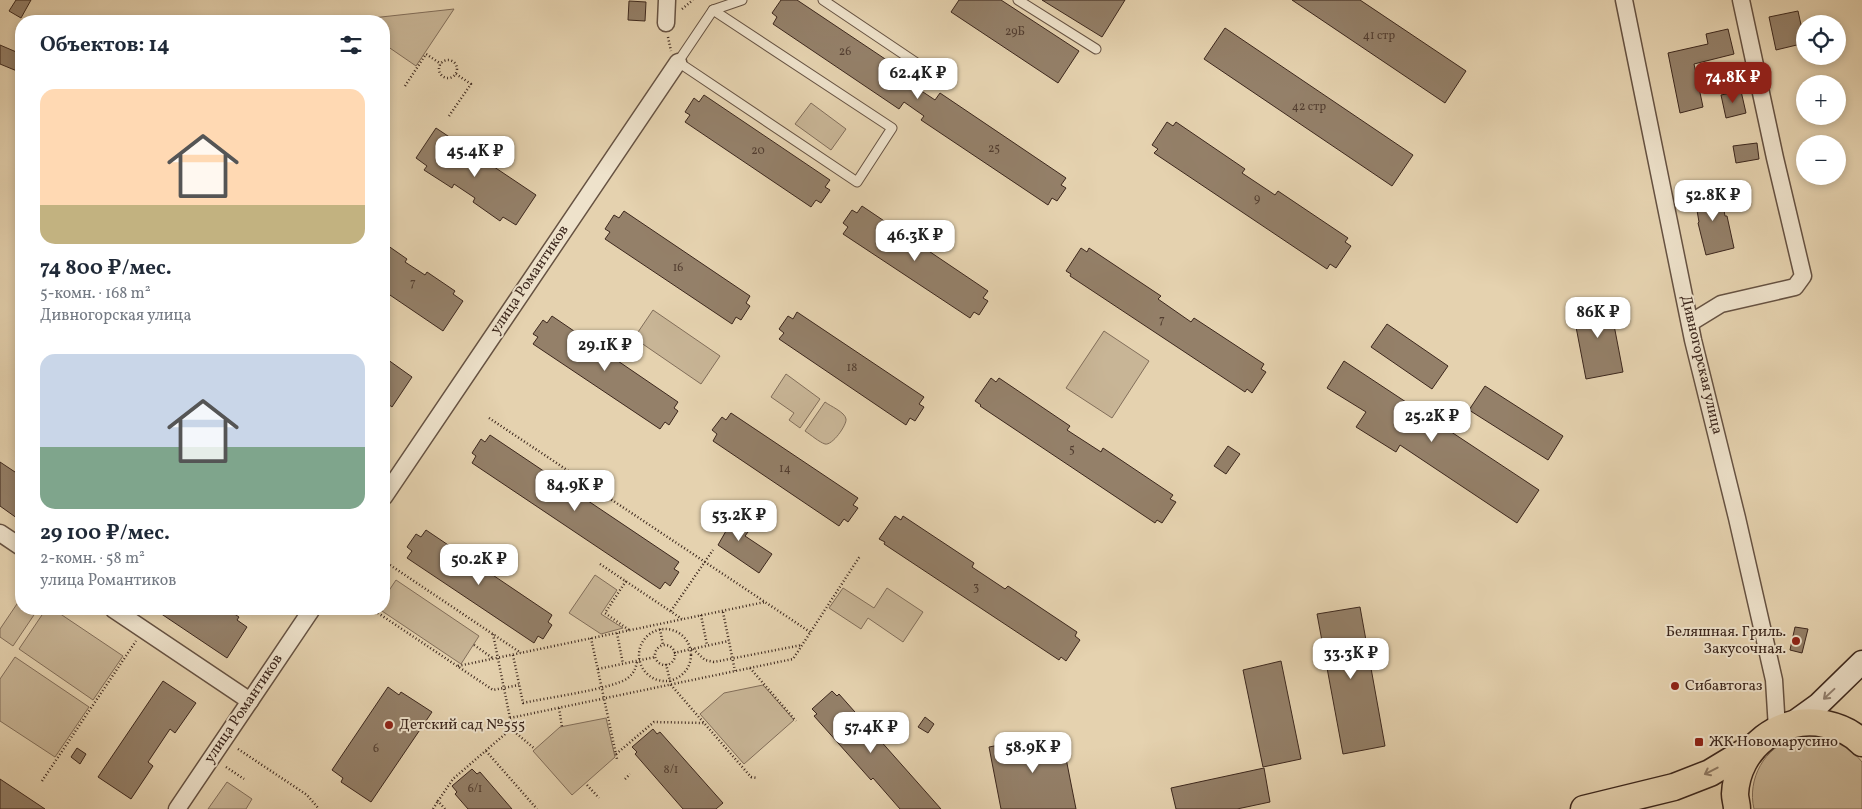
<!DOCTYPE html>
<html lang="ru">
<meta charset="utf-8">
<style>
body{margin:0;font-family:Vollkorn,serif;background:#f2f2f3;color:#1f2937;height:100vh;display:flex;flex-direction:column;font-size:19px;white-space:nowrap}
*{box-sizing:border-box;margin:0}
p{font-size:16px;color:#747a83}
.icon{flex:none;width:28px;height:28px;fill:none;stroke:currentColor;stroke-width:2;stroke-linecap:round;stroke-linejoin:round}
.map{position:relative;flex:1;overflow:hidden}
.side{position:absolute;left:15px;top:15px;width:375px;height:600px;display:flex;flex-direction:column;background:#fff;border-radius:20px;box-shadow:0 2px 8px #0003}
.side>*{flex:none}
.fabs{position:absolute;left:1796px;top:15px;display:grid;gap:10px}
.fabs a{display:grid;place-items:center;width:50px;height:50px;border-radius:50%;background:#fff;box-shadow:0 2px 8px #0003;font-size:25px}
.price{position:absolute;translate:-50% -42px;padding:0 11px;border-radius:10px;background:#fff;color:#222;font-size:16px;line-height:32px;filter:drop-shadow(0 1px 2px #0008)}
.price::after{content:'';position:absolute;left:50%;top:30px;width:15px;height:11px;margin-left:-8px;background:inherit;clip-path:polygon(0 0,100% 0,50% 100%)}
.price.on{background:#8f2418;color:#fff}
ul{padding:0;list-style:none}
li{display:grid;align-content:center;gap:10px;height:265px;padding:0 25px}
li span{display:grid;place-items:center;height:155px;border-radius:15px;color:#555}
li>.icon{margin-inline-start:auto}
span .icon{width:90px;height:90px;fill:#fffc;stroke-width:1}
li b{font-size:21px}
h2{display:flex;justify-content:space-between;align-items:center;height:60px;padding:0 25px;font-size:21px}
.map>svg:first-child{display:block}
.green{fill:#c8b596;stroke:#826e5a}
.building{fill:#948069;stroke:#3c271d}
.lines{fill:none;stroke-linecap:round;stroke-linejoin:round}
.service-casing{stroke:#665242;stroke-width:11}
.minor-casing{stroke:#665242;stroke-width:19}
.secondary-casing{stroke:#3c271d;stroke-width:25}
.primary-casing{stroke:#3c271d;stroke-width:29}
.path{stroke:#3c271d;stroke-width:2.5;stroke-dasharray:1 2.5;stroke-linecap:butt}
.service{stroke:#eee2cb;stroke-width:9}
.minor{stroke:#eee2cb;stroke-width:16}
.secondary{stroke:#eee2cb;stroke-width:22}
.primary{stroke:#e5d2af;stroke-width:26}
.oneway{stroke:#958474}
.oneway2{stroke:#907c66}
.poi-dot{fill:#8f2418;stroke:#eee2cb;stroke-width:2}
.labels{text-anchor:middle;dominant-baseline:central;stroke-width:4;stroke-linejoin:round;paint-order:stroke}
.number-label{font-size:12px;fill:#523d30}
.street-label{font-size:15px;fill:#3c271d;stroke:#eee2cb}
.poi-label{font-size:15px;fill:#3c271d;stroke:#eee2cb;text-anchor:start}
</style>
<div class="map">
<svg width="1862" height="809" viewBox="0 0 1862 809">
<rect width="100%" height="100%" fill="#e5d2af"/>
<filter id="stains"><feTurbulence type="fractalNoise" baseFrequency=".004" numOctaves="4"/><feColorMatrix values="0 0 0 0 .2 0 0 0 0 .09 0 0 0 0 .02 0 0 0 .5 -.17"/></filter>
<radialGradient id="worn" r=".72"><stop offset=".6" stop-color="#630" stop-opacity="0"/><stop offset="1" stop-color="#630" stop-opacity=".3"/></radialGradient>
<!-- green -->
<g class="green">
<path d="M 454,9 L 416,66 L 384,44 L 384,21 L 370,21 L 372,18 Z"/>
<path d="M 811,103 L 846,129 L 831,150 L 795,124 Z"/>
<path d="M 653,310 L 720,356 L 701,384 L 634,338 Z"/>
<path d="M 1104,331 L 1149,361 L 1112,418 L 1066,388 Z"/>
<path d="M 786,374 L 820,399 L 800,428 L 789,420 L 794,413 L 771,397 Z"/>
<path d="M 825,402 C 830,406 845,412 846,419 C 847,425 832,446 825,444 C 819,442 811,435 805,431 Z"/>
<path d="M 595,575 L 617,590 L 601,614 L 623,628 L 601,634 L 569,613 Z"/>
<path d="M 396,580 L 479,636 L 461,664 L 379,609 L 384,609 L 384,598 Z"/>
<path d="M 843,588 L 874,608 L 887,588 L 923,612 L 903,642 L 868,618 L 861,629 L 829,608 Z"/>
<path d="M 21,598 L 21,609 L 38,609 L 13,646 L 0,637 L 0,629 Z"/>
<path d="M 46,609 L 53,609 L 123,656 L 93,700 L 19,649 Z"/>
<path d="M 15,657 L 89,707 L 55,757 L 0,721 L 0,679 Z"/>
<path d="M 763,685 L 794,720 L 744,764 L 700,714 L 724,693 Z"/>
<path d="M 606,718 L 615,757 L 572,795 L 533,751 L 560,727 Z"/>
<path d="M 1814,735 C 1837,740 1847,744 1862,762 L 1862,809 L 1754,809 C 1747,779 1764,747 1795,738 C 1801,736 1808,736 1814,735 Z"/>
<path d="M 227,782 L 252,799 L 246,809 L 208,809 Z"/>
</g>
<!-- building -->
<g class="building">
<path d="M 16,0 L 31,0 L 21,18 L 9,11 Z"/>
<path d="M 781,0 L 797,0 L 918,81 L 914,86 L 935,100 L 940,93 L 1066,178 L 1061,185 L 1066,188 L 1057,201 L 1052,198 L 1048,205 L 921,120 L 924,116 L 904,102 L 899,109 L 773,24 L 777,17 L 772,13 Z"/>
<path d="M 959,0 L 1001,0 L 1079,51 L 1058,83 L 951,12 Z"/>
<path d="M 1042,0 L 1125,0 L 1102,37 Z"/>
<path d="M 1292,0 L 1360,0 L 1466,71 L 1445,103 Z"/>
<path d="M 629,1 L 646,2 L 645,21 L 628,20 Z"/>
<path d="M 1798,11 L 1805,43 L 1776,50 L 1769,17 Z"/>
<path d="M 1225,28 L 1413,155 L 1392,186 L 1204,59 Z"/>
<path d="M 1728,29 L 1734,54 L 1694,64 L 1703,107 L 1680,113 L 1668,53 L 1708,44 L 1706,34 Z"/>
<path d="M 0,45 L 21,54 L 21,61 L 17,71 L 0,64 Z"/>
<path d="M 1741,91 L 1746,113 L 1726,118 L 1721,95 Z"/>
<path d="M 704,95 L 830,180 L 825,187 L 830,190 L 821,203 L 816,200 L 811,207 L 685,122 L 690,115 L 685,112 L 694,98 L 699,102 Z"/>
<path d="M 1167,122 L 1173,126 L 1176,122 L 1245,169 L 1242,173 L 1275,195 L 1278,191 L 1348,238 L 1345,242 L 1351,246 L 1336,268 L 1330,264 L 1327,269 L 1154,153 L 1158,149 L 1152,145 Z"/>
<path d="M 436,128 L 536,195 L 516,225 L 503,217 L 500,221 L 473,202 L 475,198 L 454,184 L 452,188 L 424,170 L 427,166 L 416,158 Z"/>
<path d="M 1757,143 L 1759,159 L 1736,163 L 1733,146 Z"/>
<path d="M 1720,187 L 1725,216 L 1727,216 L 1734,248 L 1706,255 L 1698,223 L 1699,222 L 1694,193 Z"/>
<path d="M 862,206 L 988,291 L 983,298 L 988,301 L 979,315 L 974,312 L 970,318 L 843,234 L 848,227 L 843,223 L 852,210 L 857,213 Z"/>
<path d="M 624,211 L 750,296 L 746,303 L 750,306 L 741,320 L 736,317 L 732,324 L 605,239 L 610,232 L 605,229 L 614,215 L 619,218 Z"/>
<path d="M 384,243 L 407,259 L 405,262 L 425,275 L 427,272 L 455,291 L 453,294 L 463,301 L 443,331 L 384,291 Z"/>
<path d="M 1081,248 L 1087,252 L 1089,248 L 1161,296 L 1158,299 L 1191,322 L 1194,318 L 1264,364 L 1261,369 L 1266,372 L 1252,393 L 1247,389 L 1245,392 L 1070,276 L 1071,274 L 1066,271 Z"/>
<path d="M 1609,299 L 1623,372 L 1586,379 L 1572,306 Z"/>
<path d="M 797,312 L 924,397 L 919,404 L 924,407 L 915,421 L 910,418 L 906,425 L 779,339 L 784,333 L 779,329 L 788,316 L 793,319 Z"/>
<path d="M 552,316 L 678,402 L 674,408 L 678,411 L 669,425 L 665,422 L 660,429 L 533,344 L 538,337 L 533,334 L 543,320 L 547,323 Z"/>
<path d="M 1387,324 L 1448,366 L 1432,389 L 1371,347 Z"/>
<path d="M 384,357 L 412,377 L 392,407 L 384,401 Z"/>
<path d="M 1344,361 L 1539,490 L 1517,523 L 1400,445 L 1396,452 L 1356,427 L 1366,412 L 1327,388 Z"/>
<path d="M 991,378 L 996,382 L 999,378 L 1070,426 L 1067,430 L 1101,452 L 1103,448 L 1173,495 L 1170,499 L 1176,502 L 1162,523 L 1157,520 L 1155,523 L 980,406 L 981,405 L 975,401 Z"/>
<path d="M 1485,386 L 1563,436 L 1548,460 L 1469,410 Z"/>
<path d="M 731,413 L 858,498 L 853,505 L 858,508 L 848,522 L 844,519 L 839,526 L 713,441 L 717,434 L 712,430 L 722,417 L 726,420 Z"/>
<path d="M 490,435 L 679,562 L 674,569 L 679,572 L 670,586 L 665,582 L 660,589 L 472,463 L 476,456 L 472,453 L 481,439 L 485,442 Z"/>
<path d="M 1228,446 L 1240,454 L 1226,474 L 1214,466 Z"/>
<path d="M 0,462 L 21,476 L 21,521 L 0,506 Z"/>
<path d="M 712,507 L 748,532 L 745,536 L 772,554 L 759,573 L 718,545 L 726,531 L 705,517 Z"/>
<path d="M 895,516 L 901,520 L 903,516 L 974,563 L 972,567 L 1005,589 L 1008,586 L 1077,632 L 1075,636 L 1080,640 L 1066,661 L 1061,657 L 1059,660 L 884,544 L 885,542 L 879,539 Z"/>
<path d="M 426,530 L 552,615 L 548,622 L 552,625 L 543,639 L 538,636 L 534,643 L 407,558 L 412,551 L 407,547 L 416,534 L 421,537 Z"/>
<path d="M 1360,607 L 1385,746 L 1343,754 L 1317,614 Z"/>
<path d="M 154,609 L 227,609 L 239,617 L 237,620 L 247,627 L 227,658 Z"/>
<path d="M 1795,627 L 1808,629 L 1802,653 L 1790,650 Z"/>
<path d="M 1281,661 L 1301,759 L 1263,767 L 1243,670 Z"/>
<path d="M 163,681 L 196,703 L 175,733 L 170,729 L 148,762 L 153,766 L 131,799 L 98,777 Z"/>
<path d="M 388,687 L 399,695 L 401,692 L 432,712 L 371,802 L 341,782 L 343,778 L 332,770 Z"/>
<path d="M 832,691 L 837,696 L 839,694 L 941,809 L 900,809 L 873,778 L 871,780 L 814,716 L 817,714 L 812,709 Z"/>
<path d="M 925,717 L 934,724 L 928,733 L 918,727 Z"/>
<path d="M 653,729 L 657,734 L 660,732 L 723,803 L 716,809 L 683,809 L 635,754 L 637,752 L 632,747 Z"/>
<path d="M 1061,733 L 1076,809 L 1001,809 L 989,747 Z"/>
<path d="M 77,748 L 86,754 L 80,764 L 71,757 Z"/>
<path d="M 1264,768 L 1270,802 L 1237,809 L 1176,809 L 1171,788 Z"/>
<path d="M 472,769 L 477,774 L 480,772 L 512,809 L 468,809 L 455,794 L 457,792 L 452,786 Z"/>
<path d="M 0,779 L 45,809 L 0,809 Z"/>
</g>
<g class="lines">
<!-- service casing -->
<g class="service-casing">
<g id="service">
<path d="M 823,0 L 930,72"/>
<path d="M 1018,0 L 1096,49"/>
<path d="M 713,10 L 892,128 L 857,182 L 678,62 Z"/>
<path d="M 713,10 L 742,0"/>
</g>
</g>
<!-- minor casing -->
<g class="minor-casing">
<g id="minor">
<path d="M 1624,0 L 1693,340 L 1737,518 L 1774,680 L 1777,729"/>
<path d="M 666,23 L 667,0"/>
<path d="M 1690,323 L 1721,304 L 1795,287 L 1803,276 L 1775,158 L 1741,0"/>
<path d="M 384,497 L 678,62"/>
<path d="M 0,533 L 21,547"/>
<path d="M 113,609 L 250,701"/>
<path d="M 177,809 L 312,609"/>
</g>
</g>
<!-- secondary casing -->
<g class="secondary-casing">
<path id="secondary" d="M 1793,723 L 1818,705 L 1862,662"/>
</g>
<!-- primary casing -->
<g class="primary-casing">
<g id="primary">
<path d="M 1584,809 L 1674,787 L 1710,773 L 1753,747"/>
<path d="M 1737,809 C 1737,804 1735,799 1735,794 C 1737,748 1781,714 1825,724 C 1839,727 1852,732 1862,743"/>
</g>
</g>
<!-- path -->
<g class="path">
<path d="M 682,9 L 693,0"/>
<path d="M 668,37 L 671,51"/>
<circle cx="448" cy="69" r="9"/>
<path d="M 405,86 L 426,54 L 441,64"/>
<path d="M 449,116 L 471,84 L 456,74"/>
<path d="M 489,418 L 810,632"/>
<path d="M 600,564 L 682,619"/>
<path d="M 390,565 L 521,653"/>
<path d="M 626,581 L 605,613 L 629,630"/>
<path d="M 372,609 L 493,690 L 519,685"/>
<path d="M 671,611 L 713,550"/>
<path d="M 723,612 L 735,671"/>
<path d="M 701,615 L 707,645"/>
<path d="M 660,629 L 663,645"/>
<circle cx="665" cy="655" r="26"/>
<path d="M 617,633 L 623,664"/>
<path d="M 591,638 L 617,759"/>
<path d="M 474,645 L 494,659"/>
<circle cx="665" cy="655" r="10"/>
<path d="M 693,649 L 705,660 L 714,662 L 802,645"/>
<path d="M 674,653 L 729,641"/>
<path d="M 513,655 L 523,703 C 545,698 613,689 628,678 C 634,673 636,668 637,661"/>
<path d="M 666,664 L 671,685 L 751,777 L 757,778"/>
<path d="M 458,666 L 765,602"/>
<path d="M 750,668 L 796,721"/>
<path d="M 598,669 L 655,657"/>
<path d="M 559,708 L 562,727"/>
<path d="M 510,718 L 793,659 L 860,556"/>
<path d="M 511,729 L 535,749"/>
<path d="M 238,749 L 307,795 L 319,809"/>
<path d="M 486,751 L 537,809"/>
<path d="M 616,754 L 654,722 L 704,723"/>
<path d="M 226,767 L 244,779"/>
<path d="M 625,779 L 630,774"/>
<path d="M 42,781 L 136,641"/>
<path d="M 587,785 L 599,798"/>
<path d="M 433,809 L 438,801"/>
<path d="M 445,809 L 438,801 L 453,779 L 512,728 L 493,634"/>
</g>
<!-- service -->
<use href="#service" class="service"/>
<!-- minor -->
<use href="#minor" class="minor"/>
<!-- secondary -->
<use href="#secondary" class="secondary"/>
<!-- primary -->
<use href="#primary" class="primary"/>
</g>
<!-- one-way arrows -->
<defs><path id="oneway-shaft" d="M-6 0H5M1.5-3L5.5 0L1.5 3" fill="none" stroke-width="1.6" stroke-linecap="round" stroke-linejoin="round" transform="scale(1.25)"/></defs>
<use class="oneway" href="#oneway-shaft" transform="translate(1829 694) rotate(137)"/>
<use class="oneway2" href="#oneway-shaft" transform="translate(1711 771) rotate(153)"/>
<!-- markers -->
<g class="poi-dot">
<circle cx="1796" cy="641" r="5"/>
<circle cx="1675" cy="686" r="5"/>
<circle cx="389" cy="725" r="5"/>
<rect x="1694" y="737" width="10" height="10" rx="2.5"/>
</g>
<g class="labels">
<!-- number labels -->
<g class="number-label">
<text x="1015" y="32">29Б</text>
<text x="1379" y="36">41 стр</text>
<text x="845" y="52">26</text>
<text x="1309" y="107">42 стр</text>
<text x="994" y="149">25</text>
<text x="758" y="151">20</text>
<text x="1257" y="199">9</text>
<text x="678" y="268">16</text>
<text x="413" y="283">7</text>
<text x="1162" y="320">7</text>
<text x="852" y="368">18</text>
<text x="1072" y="450">5</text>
<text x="785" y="469">14</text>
<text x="976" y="588">3</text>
<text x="376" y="749">6</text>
<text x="671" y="770">8/1</text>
<text x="475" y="789">6/1</text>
</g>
<!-- street labels -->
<g class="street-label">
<text transform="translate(530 280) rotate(-56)">улица Романтиков</text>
<text transform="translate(1701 365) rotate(77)">Дивногорская улица</text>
<text transform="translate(244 709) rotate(-56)">улица Романтиков</text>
</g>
<!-- poi labels -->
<g class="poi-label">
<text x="1786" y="632" text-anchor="end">Беляшная. Гриль.<tspan x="1786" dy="17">Закусочная.</tspan></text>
<text x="1685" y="686">Сибавтогаз</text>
<text x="399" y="725">Детский сад №555</text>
<text x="1709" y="742">ЖК Новомарусино</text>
</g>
</g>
<rect width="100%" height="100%" filter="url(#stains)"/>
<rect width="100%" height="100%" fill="url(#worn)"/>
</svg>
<div class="fabs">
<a><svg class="icon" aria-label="locate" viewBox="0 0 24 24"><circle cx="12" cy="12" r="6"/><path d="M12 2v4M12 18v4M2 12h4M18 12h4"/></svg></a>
<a>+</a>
<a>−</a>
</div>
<b class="price" style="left:918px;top:100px">62.4K ₽</b>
<b class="price on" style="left:1733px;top:104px">74.8K ₽</b>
<b class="price" style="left:475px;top:178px">45.4K ₽</b>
<b class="price" style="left:1713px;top:222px">52.8K ₽</b>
<b class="price" style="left:915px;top:262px">46.3K ₽</b>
<b class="price" style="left:1598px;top:339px">86K ₽</b>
<b class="price" style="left:605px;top:372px">29.1K ₽</b>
<b class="price" style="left:1432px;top:443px">25.2K ₽</b>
<b class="price" style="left:575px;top:512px">84.9K ₽</b>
<b class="price" style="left:739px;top:542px">53.2K ₽</b>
<b class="price" style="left:479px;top:586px">50.2K ₽</b>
<b class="price" style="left:1351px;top:680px">33.3K ₽</b>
<b class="price" style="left:871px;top:754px">57.4K ₽</b>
<b class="price" style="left:1033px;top:774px">58.9K ₽</b>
<section class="side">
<h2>Объектов: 14<svg class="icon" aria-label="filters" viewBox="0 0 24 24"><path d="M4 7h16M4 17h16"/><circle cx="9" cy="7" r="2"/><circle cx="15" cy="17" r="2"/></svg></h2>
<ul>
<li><span style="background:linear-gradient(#ffd9b3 75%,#c2b280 0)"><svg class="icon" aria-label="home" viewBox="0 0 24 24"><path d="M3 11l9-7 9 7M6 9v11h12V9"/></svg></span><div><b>74 800 ₽/мес.</b><p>5-комн. · 168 m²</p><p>Дивногорская улица</p></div></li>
<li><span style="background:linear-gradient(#c9d6e8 60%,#7fa58c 0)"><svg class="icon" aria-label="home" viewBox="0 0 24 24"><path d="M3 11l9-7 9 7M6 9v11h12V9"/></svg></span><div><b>29 100 ₽/мес.</b><p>2-комн. · 58 m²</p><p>улица Романтиков</p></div></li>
</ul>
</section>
</div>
